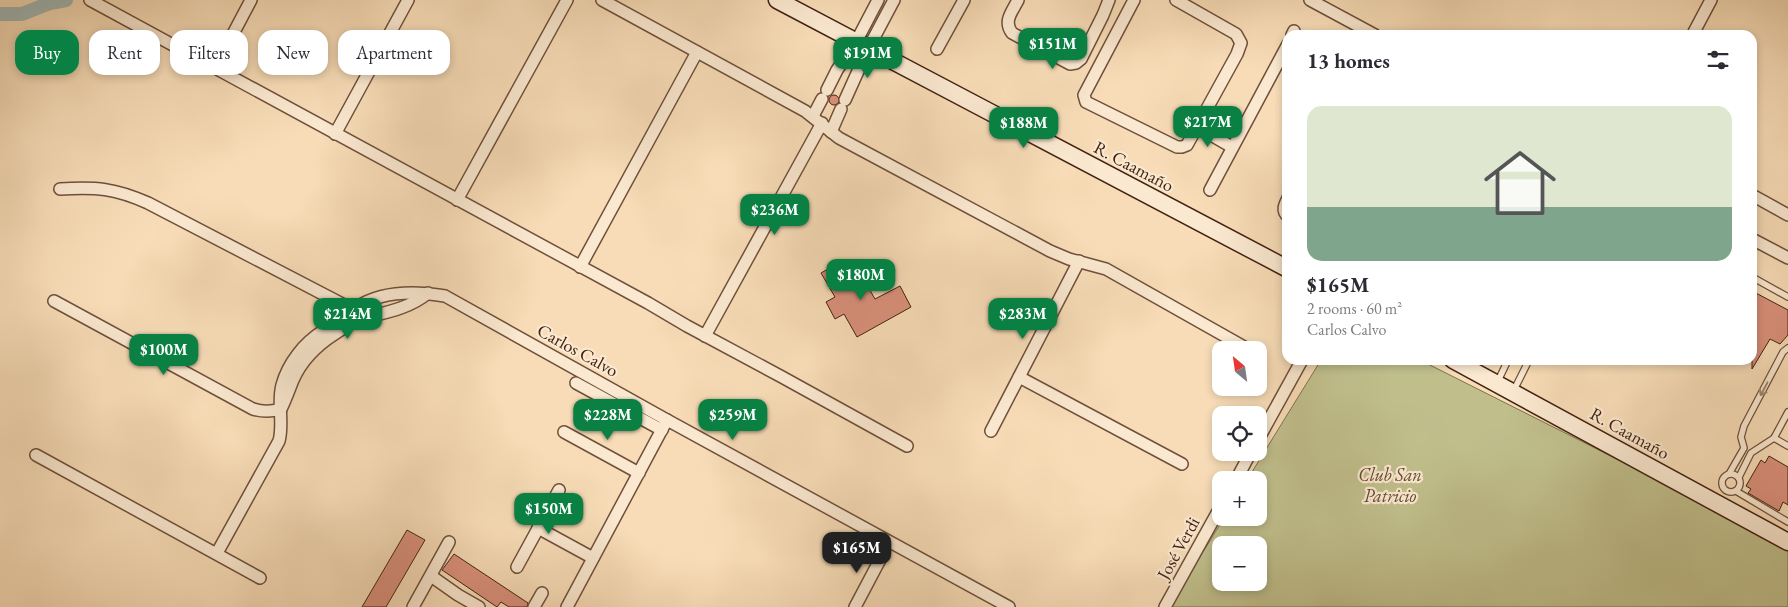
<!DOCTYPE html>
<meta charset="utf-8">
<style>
body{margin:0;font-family:"EB Garamond",serif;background:#f7f7f7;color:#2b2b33;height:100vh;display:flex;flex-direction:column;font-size:19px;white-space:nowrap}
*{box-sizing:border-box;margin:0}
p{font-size:16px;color:#7c7c81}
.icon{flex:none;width:28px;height:28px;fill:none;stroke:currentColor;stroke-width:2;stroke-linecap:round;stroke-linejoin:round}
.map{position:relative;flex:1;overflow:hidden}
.drawer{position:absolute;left:1282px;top:30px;width:475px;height:335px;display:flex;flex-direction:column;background:#fff;border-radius:15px;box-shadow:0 2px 8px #0003}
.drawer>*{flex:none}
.top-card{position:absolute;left:15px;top:30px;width:475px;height:45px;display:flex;gap:10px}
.needle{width:32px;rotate:331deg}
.buttons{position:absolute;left:1212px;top:341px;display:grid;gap:10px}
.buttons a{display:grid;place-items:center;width:55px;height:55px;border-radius:10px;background:#fff;box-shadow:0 2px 8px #0003;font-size:25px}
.price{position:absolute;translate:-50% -42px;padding:0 11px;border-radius:10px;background:#0b8043;color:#fff;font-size:16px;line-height:32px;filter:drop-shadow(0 1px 2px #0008)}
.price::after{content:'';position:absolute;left:50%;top:30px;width:15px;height:11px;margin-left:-8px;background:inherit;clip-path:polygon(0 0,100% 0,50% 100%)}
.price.on{background:#222;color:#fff}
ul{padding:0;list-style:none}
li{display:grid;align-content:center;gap:10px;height:265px;padding:0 25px}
li span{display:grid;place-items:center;height:155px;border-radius:15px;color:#555}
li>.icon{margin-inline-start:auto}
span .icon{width:90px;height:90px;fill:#fffc;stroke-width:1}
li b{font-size:21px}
h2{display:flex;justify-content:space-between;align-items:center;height:60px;padding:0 25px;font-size:21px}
.tag{padding:0 18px;border-radius:15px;background:#fff;box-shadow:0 2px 8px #0003;font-size:18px;line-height:45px}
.tag.on{background:#0b8043;color:#fff}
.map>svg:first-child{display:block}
.green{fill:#c0bf8c;stroke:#81704e;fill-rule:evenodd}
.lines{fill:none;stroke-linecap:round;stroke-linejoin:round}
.canal{stroke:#a1b9b8;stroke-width:14}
.building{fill:#da907c;stroke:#422211}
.lane-casing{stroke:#6f503a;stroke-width:8}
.street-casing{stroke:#6f503a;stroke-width:14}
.secondary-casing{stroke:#422211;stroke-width:19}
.lane{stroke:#fae8d0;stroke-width:5.5}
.street{stroke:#fae8d0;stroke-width:11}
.secondary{stroke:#fae8d0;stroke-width:16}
.oneway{stroke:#9e8570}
.labels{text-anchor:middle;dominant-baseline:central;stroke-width:4.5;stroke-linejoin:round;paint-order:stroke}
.street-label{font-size:18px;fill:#422211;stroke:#fae8d0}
.park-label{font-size:18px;font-style:italic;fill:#624930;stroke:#fae8d0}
</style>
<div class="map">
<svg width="1788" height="607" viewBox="0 0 1788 607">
<rect width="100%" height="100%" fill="#f7dcb7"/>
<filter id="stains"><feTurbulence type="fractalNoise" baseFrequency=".004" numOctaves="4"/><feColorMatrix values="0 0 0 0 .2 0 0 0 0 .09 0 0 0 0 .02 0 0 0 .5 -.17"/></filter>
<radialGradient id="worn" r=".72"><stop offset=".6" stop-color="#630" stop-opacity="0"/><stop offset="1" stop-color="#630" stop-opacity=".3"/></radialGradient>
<!-- green -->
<path class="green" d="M 1321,360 L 1420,360 L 1788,545 L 1788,607 L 1169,607 L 1224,518 L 1259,518 L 1259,480 L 1247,480 ZM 1221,545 L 1259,545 L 1259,582 L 1221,582 Z"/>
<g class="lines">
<!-- canal -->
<path class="canal" d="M 0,14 L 22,14 L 50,3 L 66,0"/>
</g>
<!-- building -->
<g class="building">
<circle cx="834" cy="100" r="5"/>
<path d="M 844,260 L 857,284 L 864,280 L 875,299 L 900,286 L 911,307 L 857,337 L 844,314 L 835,319 L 826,302 L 835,297 L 821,273 Z"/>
<path d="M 1752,291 L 1788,310 L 1788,335 L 1780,344 L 1770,339 L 1752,369 Z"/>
<path d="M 1769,456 L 1788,467 L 1788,505 L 1783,502 L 1779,511 L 1748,493 L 1751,489 L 1746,486 L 1761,460 L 1765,463 Z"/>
<path d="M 407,530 L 425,540 L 386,607 L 362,607 Z"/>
<path d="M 454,554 L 528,603 L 527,607 L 509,607 L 501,602 L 497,607 L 442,570 Z"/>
</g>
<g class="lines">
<!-- lane casing -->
<g class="lane-casing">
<g id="lane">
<path d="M 1752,277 L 1788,297"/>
<path d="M 1497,383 L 1508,360"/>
<path d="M 1514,390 L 1529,360"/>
<path d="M 1774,438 L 1788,446"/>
<path d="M 1729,474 L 1744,448 L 1741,437 L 1744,426 L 1783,352 L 1788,348"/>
<circle cx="1731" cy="483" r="9"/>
<path d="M 1739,477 L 1751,453 L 1774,438 L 1788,412"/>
<path d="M 1736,491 L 1788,522"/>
</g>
</g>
<!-- street casing -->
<g class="street-casing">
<g id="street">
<path d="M 90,0 L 648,303 L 687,326 L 782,377 L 907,446"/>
<path d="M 602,0 L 805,111 L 839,138 L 1050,251 L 1069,259 L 1106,269 L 1246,348"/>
<path d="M 1018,0 C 1012,12 1003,21 1012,33 L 1070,64 L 1076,63 L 1081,59 L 1103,15 L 1109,0"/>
<path d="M 1134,0 L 1084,95 L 1086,102 L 1177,147 L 1182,147 L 1187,145 L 1237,54 L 1241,43 L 1236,34 L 1176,0"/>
<path d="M 1310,0 L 1375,35"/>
<path d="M 1694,32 L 1711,0"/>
<path d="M 1292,35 L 1294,31"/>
<path d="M 937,49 L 964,0"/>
<path d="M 215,68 L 251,0"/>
<path d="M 827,90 L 837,70 L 856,42 L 878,0"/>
<path d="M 845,100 L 868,49 L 894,0"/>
<path d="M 813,116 L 822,99"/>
<path d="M 1197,127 L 1232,147"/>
<path d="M 831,132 L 841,109"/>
<path d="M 335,134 L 408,0"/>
<path d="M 60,189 C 97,187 114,188 148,203 L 344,305 L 351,310 L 355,317"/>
<path d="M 1210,190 L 1288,44"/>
<path d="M 1752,195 L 1788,215"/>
<path d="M 1288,198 C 1285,204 1281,211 1288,216"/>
<path d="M 457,200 L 567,0"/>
<path d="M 1752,239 L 1788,258"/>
<path d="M 580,267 L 697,52"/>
<path d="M 54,301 L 253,409 C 263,412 270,412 281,409 C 286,399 289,390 293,380 C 302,359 317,345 336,333 C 344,328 351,322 360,319 C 383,313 409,309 428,293"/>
<path d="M 705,336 L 822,123"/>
<path d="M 1019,377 L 1182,464"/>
<path d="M 576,383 L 662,430"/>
<path d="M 991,431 L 1079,261"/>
<path d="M 564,432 L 639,473"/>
<path d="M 1259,438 L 1302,360"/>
<path d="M 36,455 L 260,578"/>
<path d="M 1236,480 L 1251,452"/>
<path d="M 538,528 L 593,558"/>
<path d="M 217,553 L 279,441 C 284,423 277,403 282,385 C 288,363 304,343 323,331 C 328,328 334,325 340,322 C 346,318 350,311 357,307 C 383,290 416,291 445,296 L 667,420 L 1009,607"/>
<path d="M 517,567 L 559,490"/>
<path d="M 431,576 L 458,595 L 479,607"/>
<path d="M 413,607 L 449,542"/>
<path d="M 534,607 L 542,593"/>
<path d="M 567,607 L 667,420"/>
<path d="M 855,607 L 883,554"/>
<path d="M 1165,607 L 1221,506"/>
</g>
</g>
<!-- secondary casing -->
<g class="secondary-casing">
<g id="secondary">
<path d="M 777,0 L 1288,269"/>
<path d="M 1453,360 L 1788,542"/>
</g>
</g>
<!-- lane -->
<use href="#lane" class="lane"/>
<!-- street -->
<use href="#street" class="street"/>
<!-- secondary -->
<use href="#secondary" class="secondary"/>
</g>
<!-- one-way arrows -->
<defs><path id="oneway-shaft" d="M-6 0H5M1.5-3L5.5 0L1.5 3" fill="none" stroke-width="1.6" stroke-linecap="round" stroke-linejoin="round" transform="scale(1.25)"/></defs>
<use class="oneway" href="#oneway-shaft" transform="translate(1764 389) rotate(118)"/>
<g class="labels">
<!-- street labels -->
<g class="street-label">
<text transform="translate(1134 166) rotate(28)">R. Caamaño</text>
<text transform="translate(578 350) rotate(29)">Carlos Calvo</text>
<text transform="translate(1630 433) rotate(29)">R. Caamaño</text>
<text transform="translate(1178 548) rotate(-61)">José Verdi</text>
</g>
<!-- park labels -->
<g class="park-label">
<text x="1390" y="474">Club San<tspan x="1390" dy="21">Patricio</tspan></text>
</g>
</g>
<rect width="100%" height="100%" filter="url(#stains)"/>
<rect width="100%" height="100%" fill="url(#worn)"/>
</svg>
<div class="buttons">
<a><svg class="needle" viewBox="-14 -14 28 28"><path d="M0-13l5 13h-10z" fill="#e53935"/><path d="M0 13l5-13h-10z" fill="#7c7c81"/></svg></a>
<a><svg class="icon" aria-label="locate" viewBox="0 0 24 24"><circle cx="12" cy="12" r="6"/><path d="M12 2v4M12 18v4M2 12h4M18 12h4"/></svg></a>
<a>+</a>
<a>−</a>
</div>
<b class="price" style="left:1053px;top:70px">$151M</b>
<b class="price" style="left:868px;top:79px">$191M</b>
<b class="price" style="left:1208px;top:148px">$217M</b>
<b class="price" style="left:1024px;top:149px">$188M</b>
<b class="price" style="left:775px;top:236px">$236M</b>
<b class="price" style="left:861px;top:301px">$180M</b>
<b class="price" style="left:348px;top:340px">$214M</b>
<b class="price" style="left:1023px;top:340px">$283M</b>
<b class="price" style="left:164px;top:376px">$100M</b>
<b class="price" style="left:608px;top:441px">$228M</b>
<b class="price" style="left:733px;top:441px">$259M</b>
<b class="price" style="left:549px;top:535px">$150M</b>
<b class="price on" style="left:857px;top:574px">$165M</b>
<div class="top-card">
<a class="tag on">Buy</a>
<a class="tag">Rent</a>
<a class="tag">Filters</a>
<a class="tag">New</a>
<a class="tag">Apartment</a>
</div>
<section class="drawer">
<h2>13 homes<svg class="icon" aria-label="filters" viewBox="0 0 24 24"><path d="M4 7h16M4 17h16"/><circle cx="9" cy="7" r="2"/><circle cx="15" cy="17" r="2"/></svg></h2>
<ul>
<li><span style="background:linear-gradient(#dfe7d0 65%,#7fa58c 0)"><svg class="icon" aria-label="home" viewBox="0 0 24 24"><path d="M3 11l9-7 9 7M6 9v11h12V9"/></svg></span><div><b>$165M</b><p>2 rooms · 60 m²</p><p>Carlos Calvo</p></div></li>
</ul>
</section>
</div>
